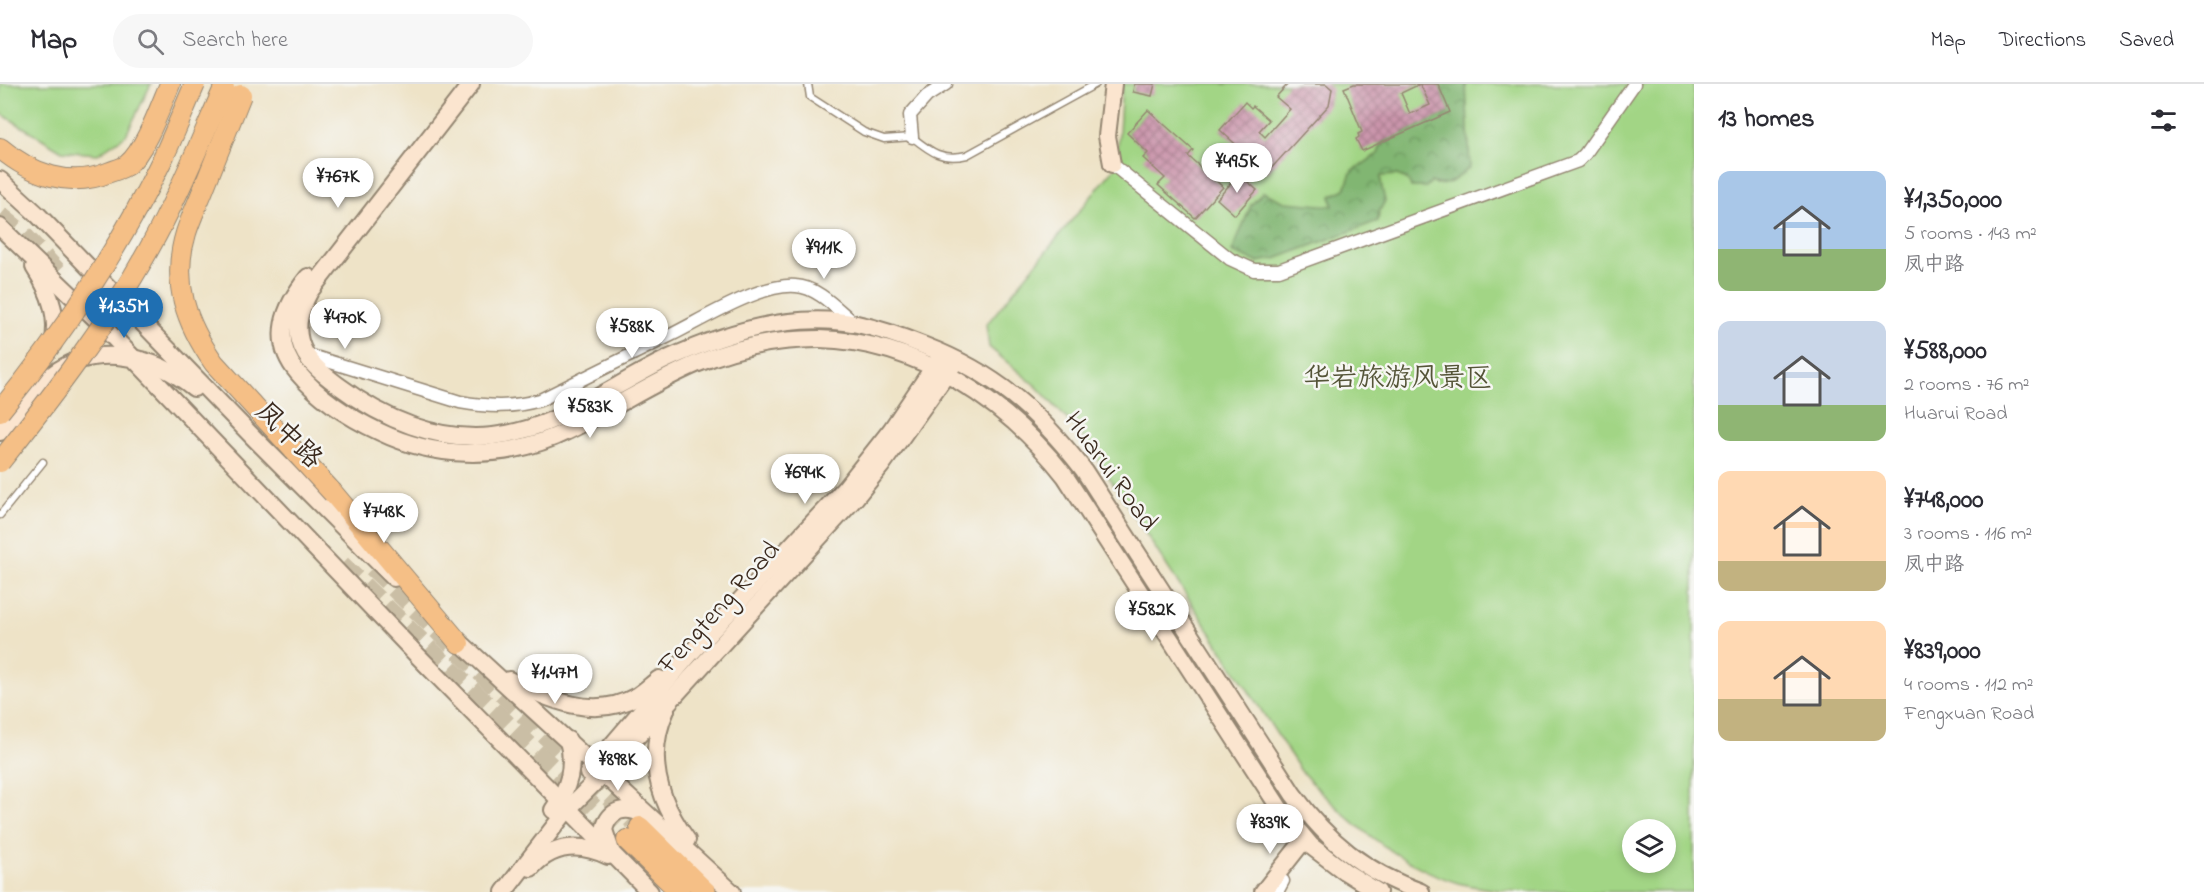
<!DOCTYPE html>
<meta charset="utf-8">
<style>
body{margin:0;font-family:"Indie Flower","LXGW WenKai TC",sans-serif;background:#f7f7f7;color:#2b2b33;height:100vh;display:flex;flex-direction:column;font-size:22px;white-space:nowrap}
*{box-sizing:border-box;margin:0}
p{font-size:20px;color:#7c7c81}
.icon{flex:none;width:33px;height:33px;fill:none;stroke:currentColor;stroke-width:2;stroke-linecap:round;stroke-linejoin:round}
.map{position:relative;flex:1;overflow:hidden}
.drawer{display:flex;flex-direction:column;background:#fff;width:510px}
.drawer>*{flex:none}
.buttons{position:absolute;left:1622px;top:735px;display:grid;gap:12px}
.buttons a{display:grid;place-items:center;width:54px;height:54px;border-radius:50%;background:#fff;box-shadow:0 3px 9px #0003;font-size:30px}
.price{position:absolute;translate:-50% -51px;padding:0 14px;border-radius:21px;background:#fff;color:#222;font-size:20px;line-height:39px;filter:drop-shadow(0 2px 3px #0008)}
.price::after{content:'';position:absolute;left:50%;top:36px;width:18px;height:14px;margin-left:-9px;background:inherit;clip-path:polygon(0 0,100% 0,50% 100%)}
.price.selected{background:#1f6fb2;color:#fff}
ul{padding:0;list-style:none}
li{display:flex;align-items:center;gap:18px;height:150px;padding:0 24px}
li span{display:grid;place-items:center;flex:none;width:168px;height:120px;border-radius:12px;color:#555}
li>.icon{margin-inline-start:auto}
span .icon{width:72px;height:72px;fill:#fffc;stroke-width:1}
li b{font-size:26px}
h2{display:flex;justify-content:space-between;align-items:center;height:72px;padding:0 24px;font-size:26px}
header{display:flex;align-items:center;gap:36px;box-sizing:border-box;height:84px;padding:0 30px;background:#fff;border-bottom:2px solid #e1e1e2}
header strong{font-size:28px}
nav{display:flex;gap:33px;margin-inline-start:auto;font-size:21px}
.search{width:420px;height:54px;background:#f7f7f7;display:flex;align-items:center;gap:15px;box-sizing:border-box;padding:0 21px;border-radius:33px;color:#7c7c81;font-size:22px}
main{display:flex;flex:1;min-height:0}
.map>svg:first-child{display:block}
.green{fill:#a2d585;stroke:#6e8052;stroke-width:1.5;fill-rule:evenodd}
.forest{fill:url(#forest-crowns);stroke:#5e7048;stroke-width:1.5}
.building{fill:url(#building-cross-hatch);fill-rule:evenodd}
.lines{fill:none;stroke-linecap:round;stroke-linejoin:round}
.primary-tunnel{stroke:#cabea5;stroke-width:20;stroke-dasharray:20 10;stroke-linecap:butt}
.lane-casing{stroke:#948672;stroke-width:9}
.street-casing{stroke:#948672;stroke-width:15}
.secondary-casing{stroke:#948672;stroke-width:20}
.primary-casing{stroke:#948672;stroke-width:22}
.lane{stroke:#fff;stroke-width:6}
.street{stroke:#fff;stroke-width:12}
.secondary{stroke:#fbe5cf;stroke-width:16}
.primary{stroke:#f5bf86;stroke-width:20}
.primary-bridge-casing{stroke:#948672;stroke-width:22;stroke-linecap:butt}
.primary-bridge{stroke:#f5bf86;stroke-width:20}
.labels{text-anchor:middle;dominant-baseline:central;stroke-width:5;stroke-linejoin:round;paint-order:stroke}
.park-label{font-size:27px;fill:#555538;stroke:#f6f6f2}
.street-label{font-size:27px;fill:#3b2a1e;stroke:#f6f6f2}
</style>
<header>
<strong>Map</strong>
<div class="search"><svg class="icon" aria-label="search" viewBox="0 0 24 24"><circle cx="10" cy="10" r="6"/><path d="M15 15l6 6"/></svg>Search here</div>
<nav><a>Map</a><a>Directions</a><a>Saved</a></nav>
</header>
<main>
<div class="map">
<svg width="1694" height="808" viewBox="0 0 1694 808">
<defs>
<pattern id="forest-crowns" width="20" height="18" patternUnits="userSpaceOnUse" patternTransform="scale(1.5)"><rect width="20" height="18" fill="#81b672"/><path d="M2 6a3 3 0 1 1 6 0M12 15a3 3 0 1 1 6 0" fill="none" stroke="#6b945d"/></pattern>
<pattern id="building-cross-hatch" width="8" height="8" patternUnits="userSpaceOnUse" patternTransform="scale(1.5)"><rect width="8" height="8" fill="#ca94ab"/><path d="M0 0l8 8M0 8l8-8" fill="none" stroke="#a5798b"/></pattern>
</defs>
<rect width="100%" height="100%" fill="#f6f6f2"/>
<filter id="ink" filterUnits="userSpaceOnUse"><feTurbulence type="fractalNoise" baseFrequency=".0167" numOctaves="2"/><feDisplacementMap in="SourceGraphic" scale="12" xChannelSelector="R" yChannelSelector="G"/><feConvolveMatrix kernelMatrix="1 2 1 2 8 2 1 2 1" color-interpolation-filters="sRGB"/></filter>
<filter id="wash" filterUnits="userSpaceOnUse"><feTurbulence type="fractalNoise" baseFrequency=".008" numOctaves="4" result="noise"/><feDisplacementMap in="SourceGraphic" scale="24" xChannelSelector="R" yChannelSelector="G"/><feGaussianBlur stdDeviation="1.35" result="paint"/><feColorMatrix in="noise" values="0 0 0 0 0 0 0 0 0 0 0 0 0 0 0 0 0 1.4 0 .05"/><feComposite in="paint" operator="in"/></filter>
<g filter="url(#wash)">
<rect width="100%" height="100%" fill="#eee3c7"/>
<!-- green -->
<g class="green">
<path d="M 0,0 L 151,0 L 126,51 L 98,70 L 62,67 L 0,29 Z"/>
<path d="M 1122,0 L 1694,0 L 1694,808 C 1652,808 1609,808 1567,808 C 1530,808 1494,808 1458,799 C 1396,780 1344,734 1301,687 L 1080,349 L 1037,303 L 989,263 L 986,241 L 1117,81 ZM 1632,746 L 1665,746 L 1665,778 L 1632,778 Z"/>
</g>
<!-- forest -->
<path class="forest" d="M 1438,0 L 1466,0 L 1470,83 C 1458,93 1447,106 1431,98 L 1426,103 L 1411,103 L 1407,95 L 1397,91 L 1381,92 L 1381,100 L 1385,117 L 1379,128 L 1378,137 L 1275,175 L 1257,178 L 1232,168 L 1251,121 L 1263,108 L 1285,118 L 1333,122 L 1331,112 L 1345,105 L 1352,86 C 1363,82 1369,75 1378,70 L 1382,58 L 1449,28 Z"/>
<g id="blocks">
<!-- building -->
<g class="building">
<path d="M 1134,0 L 1155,0 L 1152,12 L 1133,8 Z"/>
<path d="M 1288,0 L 1326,0 L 1332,5 L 1329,21 L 1267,89 L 1220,46 L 1245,18 L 1251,24 L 1253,22 L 1269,36 L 1259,47 L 1265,53 L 1290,25 L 1276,13 Z"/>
<path d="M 1354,0 L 1438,0 L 1450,28 L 1362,67 L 1356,55 L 1359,53 L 1358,50 L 1362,48 L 1344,4 ZM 1420,0 L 1430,21 L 1410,30 L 1401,9 Z"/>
<path d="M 1148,26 L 1193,66 L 1188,72 L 1223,103 L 1195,134 L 1158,101 L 1165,94 L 1143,74 L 1148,69 L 1127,49 Z"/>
<path d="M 1239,90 L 1257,106 L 1235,131 L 1217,115 Z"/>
</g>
</g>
</g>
<g filter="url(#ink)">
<use href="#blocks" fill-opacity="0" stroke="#948672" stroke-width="1.5"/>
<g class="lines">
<!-- primary-tunnel -->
<g class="primary-tunnel">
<path d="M 0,132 L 20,148 L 60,191"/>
<path d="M 341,481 L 627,756"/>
<path d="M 373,483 L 634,737"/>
</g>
<!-- lane casing -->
<g class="lane-casing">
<g id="lane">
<path d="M 808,0 L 810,13 L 864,48 L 884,55 L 912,53 C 931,68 942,77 967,71 L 1096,0"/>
<path d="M 0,431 L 43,378"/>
</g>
</g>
<!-- street casing -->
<g class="street-casing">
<g id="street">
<path d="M 912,53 L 910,31 L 927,12 L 946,0"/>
<path d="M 1112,80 L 1230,175 L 1254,186 L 1279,186 L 1578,77 L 1585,70 L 1634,0"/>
<path d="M 305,270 L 460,318 C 488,323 512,324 540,316 C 584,294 629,272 673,250 C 705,234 761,199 796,202 C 818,203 838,226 854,239"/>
<path d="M 1277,808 L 1283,797"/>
</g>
</g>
<!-- secondary casing -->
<g class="secondary-casing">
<g id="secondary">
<path d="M 471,0 L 310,207 C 302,222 295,239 300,257 C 305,277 323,290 339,302 C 383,335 437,358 493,352 C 557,345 608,304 665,276 C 723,249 793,227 857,240 C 881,245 903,253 925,262 C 995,289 1037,326 1083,385 L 1293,710 C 1329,759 1364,787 1421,808"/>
<path d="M 1112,80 L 1107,52 L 1113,0"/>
<path d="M 0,96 L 38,131 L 255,355 L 394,494"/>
<path d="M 0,143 L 96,235 L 417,571 L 650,808"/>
<path d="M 34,183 C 49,206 60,232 53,260"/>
<path d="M 308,193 C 284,223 270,256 298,289 C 319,314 350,334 380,348 C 434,374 498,376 554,353 C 603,332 647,301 696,280 C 734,264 778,255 819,255 C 918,257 1006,317 1065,392 L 1280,725 L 1311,762 L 1344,787 L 1378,808"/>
<path d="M 0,348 C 17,328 32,306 53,290 C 96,258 156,272 194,304"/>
<path d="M 451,550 L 732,808"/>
<path d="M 509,596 C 549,615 594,637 637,612 C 645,607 652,600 659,595"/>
<path d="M 666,626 C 645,672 659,717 687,756"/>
<path d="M 588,689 L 690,570 L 846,403 L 891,346 L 939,275"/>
<path d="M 553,726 C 569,704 575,683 568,656"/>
<path d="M 611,767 L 604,746 C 609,725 626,721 644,731"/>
<path d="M 531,784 C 552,761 579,758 608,772"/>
<path d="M 504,808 L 567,726 L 604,689 L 856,413 L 881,382 L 953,281"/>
<path d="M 1263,808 L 1304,756"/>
</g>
</g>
<!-- primary casing -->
<g class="primary-casing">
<g id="primary">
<path d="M 0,64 C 31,90 70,105 110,88 C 115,86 123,84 127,81 C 145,67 161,21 170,0"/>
<path d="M 333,409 L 459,559"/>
<path d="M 640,743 L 706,808"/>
<path d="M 627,756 L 680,808"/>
</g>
</g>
<!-- lane -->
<use href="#lane" class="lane"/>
<!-- street -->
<use href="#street" class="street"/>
<!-- secondary -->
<use href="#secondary" class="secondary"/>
<!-- primary -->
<use href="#primary" class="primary"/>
<!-- primary-bridge casing -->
<g class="primary-bridge-casing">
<g id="primary-bridge">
<path d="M 241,11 C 229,41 217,71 205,101 C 199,117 191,133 186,149 C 171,198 186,239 214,279 L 333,409"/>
<path d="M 0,327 C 61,253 121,162 162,76 C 174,51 184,25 195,0"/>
<path d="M 0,378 C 54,310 107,241 149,165 C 178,113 200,58 224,4"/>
</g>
</g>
<!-- primary-bridge -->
<use href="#primary-bridge" class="primary-bridge"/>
</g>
</g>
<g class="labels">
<!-- park labels -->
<g class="park-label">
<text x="1398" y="295">华岩旅游风景区</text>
</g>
<!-- street labels -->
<g class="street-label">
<text transform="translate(288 352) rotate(45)">凤中路</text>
<text transform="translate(1110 388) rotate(54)">Huarui Road</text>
<text transform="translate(720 524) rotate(-48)">Fengteng Road</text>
</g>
</g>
</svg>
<div class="buttons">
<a><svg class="icon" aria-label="layers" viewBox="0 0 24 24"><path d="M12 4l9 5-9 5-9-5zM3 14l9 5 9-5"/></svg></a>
</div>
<b class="price" style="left:1237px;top:110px">¥495K</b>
<b class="price" style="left:338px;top:125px">¥767K</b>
<b class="price" style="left:824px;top:196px">¥911K</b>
<b class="price selected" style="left:124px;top:255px">¥1.35M</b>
<b class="price" style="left:345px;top:266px">¥470K</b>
<b class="price" style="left:632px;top:275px">¥588K</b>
<b class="price" style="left:590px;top:355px">¥583K</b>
<b class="price" style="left:805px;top:421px">¥694K</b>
<b class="price" style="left:384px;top:460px">¥748K</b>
<b class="price" style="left:1152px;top:558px">¥582K</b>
<b class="price" style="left:555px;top:621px">¥1.47M</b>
<b class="price" style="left:618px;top:708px">¥898K</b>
<b class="price" style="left:1270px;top:771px">¥839K</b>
</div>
<section class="drawer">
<h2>13 homes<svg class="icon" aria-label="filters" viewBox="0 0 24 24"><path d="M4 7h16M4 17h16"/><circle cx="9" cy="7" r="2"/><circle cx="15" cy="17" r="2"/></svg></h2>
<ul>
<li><span style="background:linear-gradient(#a9c7e8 65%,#8fb573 0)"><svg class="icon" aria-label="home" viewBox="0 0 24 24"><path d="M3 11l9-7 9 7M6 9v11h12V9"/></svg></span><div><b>¥1,350,000</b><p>5 rooms · 143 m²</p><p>凤中路</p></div></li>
<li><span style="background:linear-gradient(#c9d6e8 70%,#8fb573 0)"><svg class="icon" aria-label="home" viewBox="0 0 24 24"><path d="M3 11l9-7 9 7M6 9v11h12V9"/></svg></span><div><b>¥588,000</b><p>2 rooms · 76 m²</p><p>Huarui Road</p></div></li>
<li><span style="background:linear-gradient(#ffd9b3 75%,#c2b280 0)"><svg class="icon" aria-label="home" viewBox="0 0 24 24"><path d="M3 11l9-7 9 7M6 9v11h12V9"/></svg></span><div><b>¥748,000</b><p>3 rooms · 116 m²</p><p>凤中路</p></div></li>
<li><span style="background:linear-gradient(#ffd9b3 65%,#c2b280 0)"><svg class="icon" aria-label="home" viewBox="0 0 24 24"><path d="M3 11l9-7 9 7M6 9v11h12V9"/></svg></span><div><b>¥839,000</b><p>4 rooms · 112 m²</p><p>Fengxuan Road</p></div></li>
</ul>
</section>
</main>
